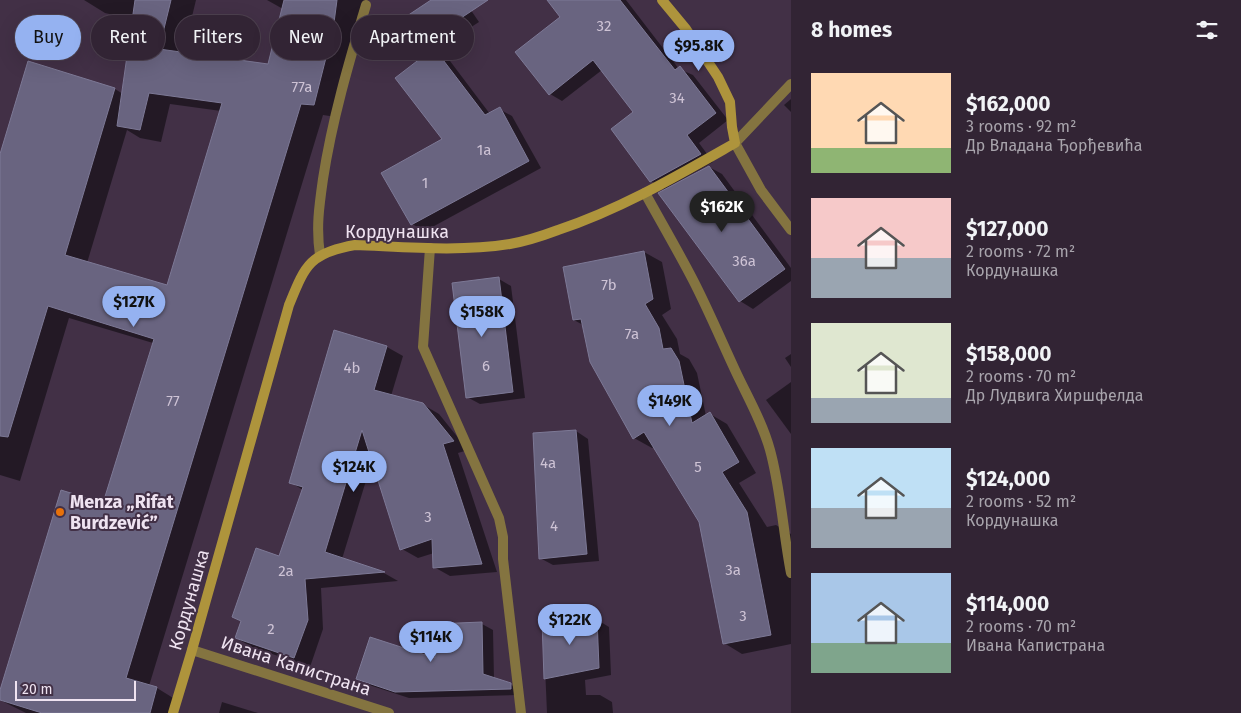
<!DOCTYPE html>
<meta charset="utf-8">
<style>
body{margin:0;font-family:"Fira Sans",sans-serif;background:#3d3040;color:#f1f3f6;height:100vh;display:flex;flex-direction:column;font-size:19px;white-space:nowrap}
*{box-sizing:border-box;margin:0}
p{font-size:16px;color:#a8a4ac}
.icon{flex:none;width:28px;height:28px;fill:none;stroke:currentColor;stroke-width:2;stroke-linecap:round;stroke-linejoin:round}
.map{position:relative;flex:1;overflow:hidden}
.panel{display:flex;flex-direction:column;background:#322434;width:450px}
.panel>*{flex:none}
.top-card{position:absolute;left:15px;top:15px;width:475px;height:45px;display:flex;gap:10px}
.scale{position:absolute;left:15px;bottom:12px;width:121px;box-sizing:border-box;padding-left:5px;border:2px solid #efe3f1;border-top:0;font-size:14px;line-height:18px;white-space:nowrap;color:#efe3f1;-webkit-text-stroke:4px #423046;paint-order:stroke}
.price{position:absolute;translate:-50% -42px;padding:0 11px;border-radius:18px;background:#95b2f1;color:#111;font-size:16px;line-height:32px;filter:drop-shadow(0 1px 2px #0008)}
.price::after{content:'';position:absolute;left:50%;top:30px;width:15px;height:11px;margin-left:-8px;background:inherit;clip-path:polygon(0 0,100% 0,50% 100%)}
.price.selected{background:#222;color:#fff}
ul{padding:0;list-style:none}
li{display:flex;align-items:center;gap:15px;height:125px;padding:0 20px}
li span{display:grid;place-items:center;flex:none;width:140px;height:100px;border-radius:0px;color:#555}
li>.icon{margin-inline-start:auto}
span .icon{width:60px;height:60px;fill:#fffc;stroke-width:1}
li b{font-size:21px}
h2{display:flex;justify-content:space-between;align-items:center;height:60px;padding:0 20px;font-size:21px}
.tag{padding:0 18px;border-radius:22px;background:#322434;box-shadow:0 5px 20px #0002,0 0 0 1px #4d414f;font-size:18px;line-height:45px}
.tag.selected{background:#95b2f1;color:#111}
main{display:flex;flex:1;min-height:0}
.map>svg:first-child{display:block}
.shadow{fill:#0007;fill-rule:evenodd}
.building{fill:#696480;stroke:#7d7996}
.lines{fill:none;stroke-linecap:round;stroke-linejoin:round}
.lane{stroke:#847440;stroke-width:10}
.street{stroke:#847440;stroke-width:10}
.secondary{stroke:#ae943c;stroke-width:10}
.food-dot{fill:#e8710a;stroke:#423046;stroke-width:2}
.labels{text-anchor:middle;dominant-baseline:central;stroke-width:4;stroke-linejoin:round;paint-order:stroke}
.number-label{font-size:15px;fill:#cec3d5}
.street-label{font-size:18px;fill:#efe3f1;stroke:#423046}
.poi-label{font-size:18px;font-weight:bold;fill:#efe3f1;stroke:#423046;text-anchor:start}
</style>
<main>
<div class="map">
<svg width="791" height="713" viewBox="0 0 791 713">
<rect width="100%" height="100%" fill="#423046"/>
<!-- shadow -->
<g class="shadow">
<path d="M 84,0 L 196,0 L 183,54 L 269,65 L 283,9 L 267,0 L 365,0 L 361,16 L 358,14 L 354,43 L 336,117 L 323,115 L 149,686 L 157,688 L 178,701 L 175,713 L 26,713 L 0,700 L 0,694 L 104,505 L 153,343 L 69,318 L 20,481 L 0,475 L 0,158 L 29,63 L 115,89 L 123,94 L 134,20 L 105,13 ZM 170,104 L 221,111 L 168,287 L 87,263 L 127,130 L 140,138 L 161,142 Z"/>
<path d="M 433,0 L 464,0 L 479,22 L 436,50 L 447,57 L 490,114 L 499,109 L 512,116 L 541,168 L 425,231 L 412,224 L 444,140 L 434,50 L 423,43 Z"/>
<path d="M 548,0 L 626,0 L 679,69 L 693,75 L 728,120 L 699,143 L 713,162 L 664,189 L 651,181 L 635,113 L 602,70 L 562,101 L 550,94 L 562,17 Z"/>
<path d="M 791,99 L 791,112 L 784,105 Z"/>
<path d="M 709,167 L 722,174 L 791,268 L 791,281 L 753,309 L 740,301 L 660,194 Z"/>
<path d="M 644,252 L 662,262 L 671,309 L 662,315 L 677,339 L 680,354 L 689,359 L 697,373 L 706,416 L 710,414 L 727,424 L 756,473 L 739,483 L 767,527 L 776,525 L 791,534 L 791,644 L 742,654 L 724,643 L 700,522 L 655,446 L 652,448 L 634,438 L 583,325 L 574,320 Z"/>
<path d="M 499,279 L 511,286 L 525,398 L 480,404 L 467,397 Z"/>
<path d="M 387,347 L 403,356 L 391,396 L 422,404 L 439,414 L 468,450 L 458,453 L 497,572 L 450,576 L 434,567 L 434,553 L 418,558 L 402,549 L 373,458 L 342,559 L 384,573 L 398,581 L 321,588 L 323,629 L 310,667 L 252,647 L 236,638 L 242,622 L 233,617 L 280,558 L 303,490 L 290,482 Z"/>
<path d="M 791,354 L 791,367 L 785,358 Z"/>
<path d="M 791,382 L 791,434 L 766,400 Z"/>
<path d="M 576,431 L 588,439 L 599,561 L 553,565 L 540,558 Z"/>
<path d="M 596,619 L 609,627 L 611,675 L 585,680 L 586,695 L 600,695 L 612,702 L 613,713 L 547,713 L 543,621 Z"/>
<path d="M 482,624 L 493,630 L 494,679 L 510,684 L 521,691 L 522,695 L 409,698 L 369,685 L 358,679 L 436,660 Z"/>
<path d="M 222,702 L 258,713 L 219,713 Z"/>
</g>
<!-- building -->
<g class="building">
<path d="M 135,0 L 171,0 L 159,49 L 268,64 L 284,0 L 337,0 L 333,30 L 314,105 L 301,104 L 126,678 L 157,687 L 150,713 L 42,713 L 0,700 L 0,690 L 61,490 L 103,503 L 154,339 L 48,306 L 8,437 L 0,436 L 0,154 L 28,61 L 115,88 L 65,255 L 167,285 L 222,103 L 149,93 L 140,130 L 117,126 Z"/>
<path d="M 431,0 L 488,0 L 422,44 L 404,18 Z"/>
<path d="M 547,0 L 620,0 L 675,70 L 680,66 L 716,113 L 687,135 L 701,154 L 650,182 L 611,129 L 633,112 L 593,60 L 549,95 L 515,52 L 560,17 Z"/>
<path d="M 434,48 L 485,115 L 500,107 L 529,161 L 411,225 L 381,173 L 442,139 L 395,78 Z"/>
<path d="M 709,166 L 785,269 L 739,302 L 658,193 Z"/>
<path d="M 644,251 L 653,299 L 645,304 L 659,328 L 663,349 L 671,348 L 679,361 L 692,423 L 710,412 L 739,462 L 722,472 L 747,512 L 771,635 L 723,644 L 699,522 L 644,432 L 633,439 L 590,362 L 581,319 L 573,320 L 563,267 Z"/>
<path d="M 499,277 L 513,392 L 466,398 L 452,283 Z"/>
<path d="M 334,330 L 387,346 L 374,390 L 423,403 L 454,441 L 443,444 L 482,564 L 433,568 L 432,539 L 400,550 L 362,430 L 325,552 L 385,572 L 305,579 L 308,620 L 294,658 L 235,638 L 241,621 L 232,617 L 256,548 L 279,556 L 303,487 L 289,483 Z"/>
<path d="M 576,430 L 587,554 L 539,559 L 533,433 Z"/>
<path d="M 597,618 L 599,668 L 544,679 L 542,620 Z"/>
<path d="M 482,622 L 483,674 L 511,683 L 511,689 L 395,692 L 356,679 L 370,637 L 435,658 L 434,624 Z"/>
</g>
<g class="lines">
<!-- lane -->
<path class="lane" d="M 320,255 C 316,228 319,207 323,179 C 332,120 349,62 366,5"/>
<!-- street -->
<g class="street">
<path d="M 791,84 L 735,143 L 761,190 L 791,230"/>
<path d="M 645,193 C 661,222 678,251 693,280 C 708,309 721,340 735,370 C 747,396 762,421 770,450 C 781,490 783,532 791,573"/>
<path d="M 430,248 L 423,347 L 499,518 L 503,537 L 503,559 L 521,713"/>
<path d="M 192,650 L 389,713"/>
</g>
<!-- secondary -->
<path class="secondary" d="M 173,713 L 192,650 L 289,305 C 305,266 309,253 355,245 C 406,247 459,252 510,244 C 527,241 542,236 558,230 C 621,209 677,176 735,143 L 732,127 L 730,102 L 718,77 L 686,29 L 662,0"/>
</g>
<!-- markers -->
<circle class="food-dot" cx="60" cy="512" r="5"/>
<g class="labels">
<!-- number labels -->
<g class="number-label">
<text x="604" y="26">32</text>
<text x="302" y="87">77a</text>
<text x="677" y="98">34</text>
<text x="484" y="150">1a</text>
<text x="425" y="183">1</text>
<text x="744" y="261">36a</text>
<text x="609" y="285">7b</text>
<text x="632" y="334">7a</text>
<text x="486" y="366">6</text>
<text x="352" y="368">4b</text>
<text x="173" y="401">77</text>
<text x="548" y="463">4a</text>
<text x="698" y="467">5</text>
<text x="428" y="517">3</text>
<text x="554" y="526">4</text>
<text x="733" y="570">3a</text>
<text x="286" y="571">2a</text>
<text x="743" y="616">3</text>
<text x="271" y="629">2</text>
</g>
<!-- street labels -->
<g class="street-label">
<text x="397" y="232">Кордунашка</text>
<text transform="translate(189 600) rotate(-74)">Кордунашка</text>
<text transform="translate(296 666) rotate(18)">Ивана Капистрана</text>
</g>
<!-- poi labels -->
<g class="poi-label">
<text x="70" y="502">Menza „Rifat<tspan x="70" dy="21">Burdzević”</tspan></text>
</g>
</g>
</svg>
<div class="scale">20 m</div>
<b class="price" style="left:699px;top:72px">$95.8K</b>
<b class="price selected" style="left:722px;top:233px">$162K</b>
<b class="price" style="left:134px;top:328px">$127K</b>
<b class="price" style="left:482px;top:338px">$158K</b>
<b class="price" style="left:670px;top:427px">$149K</b>
<b class="price" style="left:354px;top:493px">$124K</b>
<b class="price" style="left:570px;top:646px">$122K</b>
<b class="price" style="left:431px;top:663px">$114K</b>
<div class="top-card">
<a class="tag selected">Buy</a>
<a class="tag">Rent</a>
<a class="tag">Filters</a>
<a class="tag">New</a>
<a class="tag">Apartment</a>
</div>
</div>
<section class="panel">
<h2>8 homes<svg class="icon" aria-label="filters" viewBox="0 0 24 24"><path d="M4 7h16M4 17h16"/><circle cx="9" cy="7" r="2"/><circle cx="15" cy="17" r="2"/></svg></h2>
<ul>
<li><span style="background:linear-gradient(#ffd9b3 75%,#8fb573 0)"><svg class="icon" aria-label="home" viewBox="0 0 24 24"><path d="M3 11l9-7 9 7M6 9v11h12V9"/></svg></span><div><b>$162,000</b><p>3 rooms · 92 m²</p><p>Др Владана Ђорђевића</p></div></li>
<li><span style="background:linear-gradient(#f6c9c9 60%,#9aa5b1 0)"><svg class="icon" aria-label="home" viewBox="0 0 24 24"><path d="M3 11l9-7 9 7M6 9v11h12V9"/></svg></span><div><b>$127,000</b><p>2 rooms · 72 m²</p><p>Кордунашка</p></div></li>
<li><span style="background:linear-gradient(#dfe7d0 75%,#9aa5b1 0)"><svg class="icon" aria-label="home" viewBox="0 0 24 24"><path d="M3 11l9-7 9 7M6 9v11h12V9"/></svg></span><div><b>$158,000</b><p>2 rooms · 70 m²</p><p>Др Лудвига Хиршфелда</p></div></li>
<li><span style="background:linear-gradient(#bfe0f5 60%,#9aa5b1 0)"><svg class="icon" aria-label="home" viewBox="0 0 24 24"><path d="M3 11l9-7 9 7M6 9v11h12V9"/></svg></span><div><b>$124,000</b><p>2 rooms · 52 m²</p><p>Кордунашка</p></div></li>
<li><span style="background:linear-gradient(#a9c7e8 70%,#7fa58c 0)"><svg class="icon" aria-label="home" viewBox="0 0 24 24"><path d="M3 11l9-7 9 7M6 9v11h12V9"/></svg></span><div><b>$114,000</b><p>2 rooms · 70 m²</p><p>Ивана Капистрана</p></div></li>
</ul>
</section>
</main>
